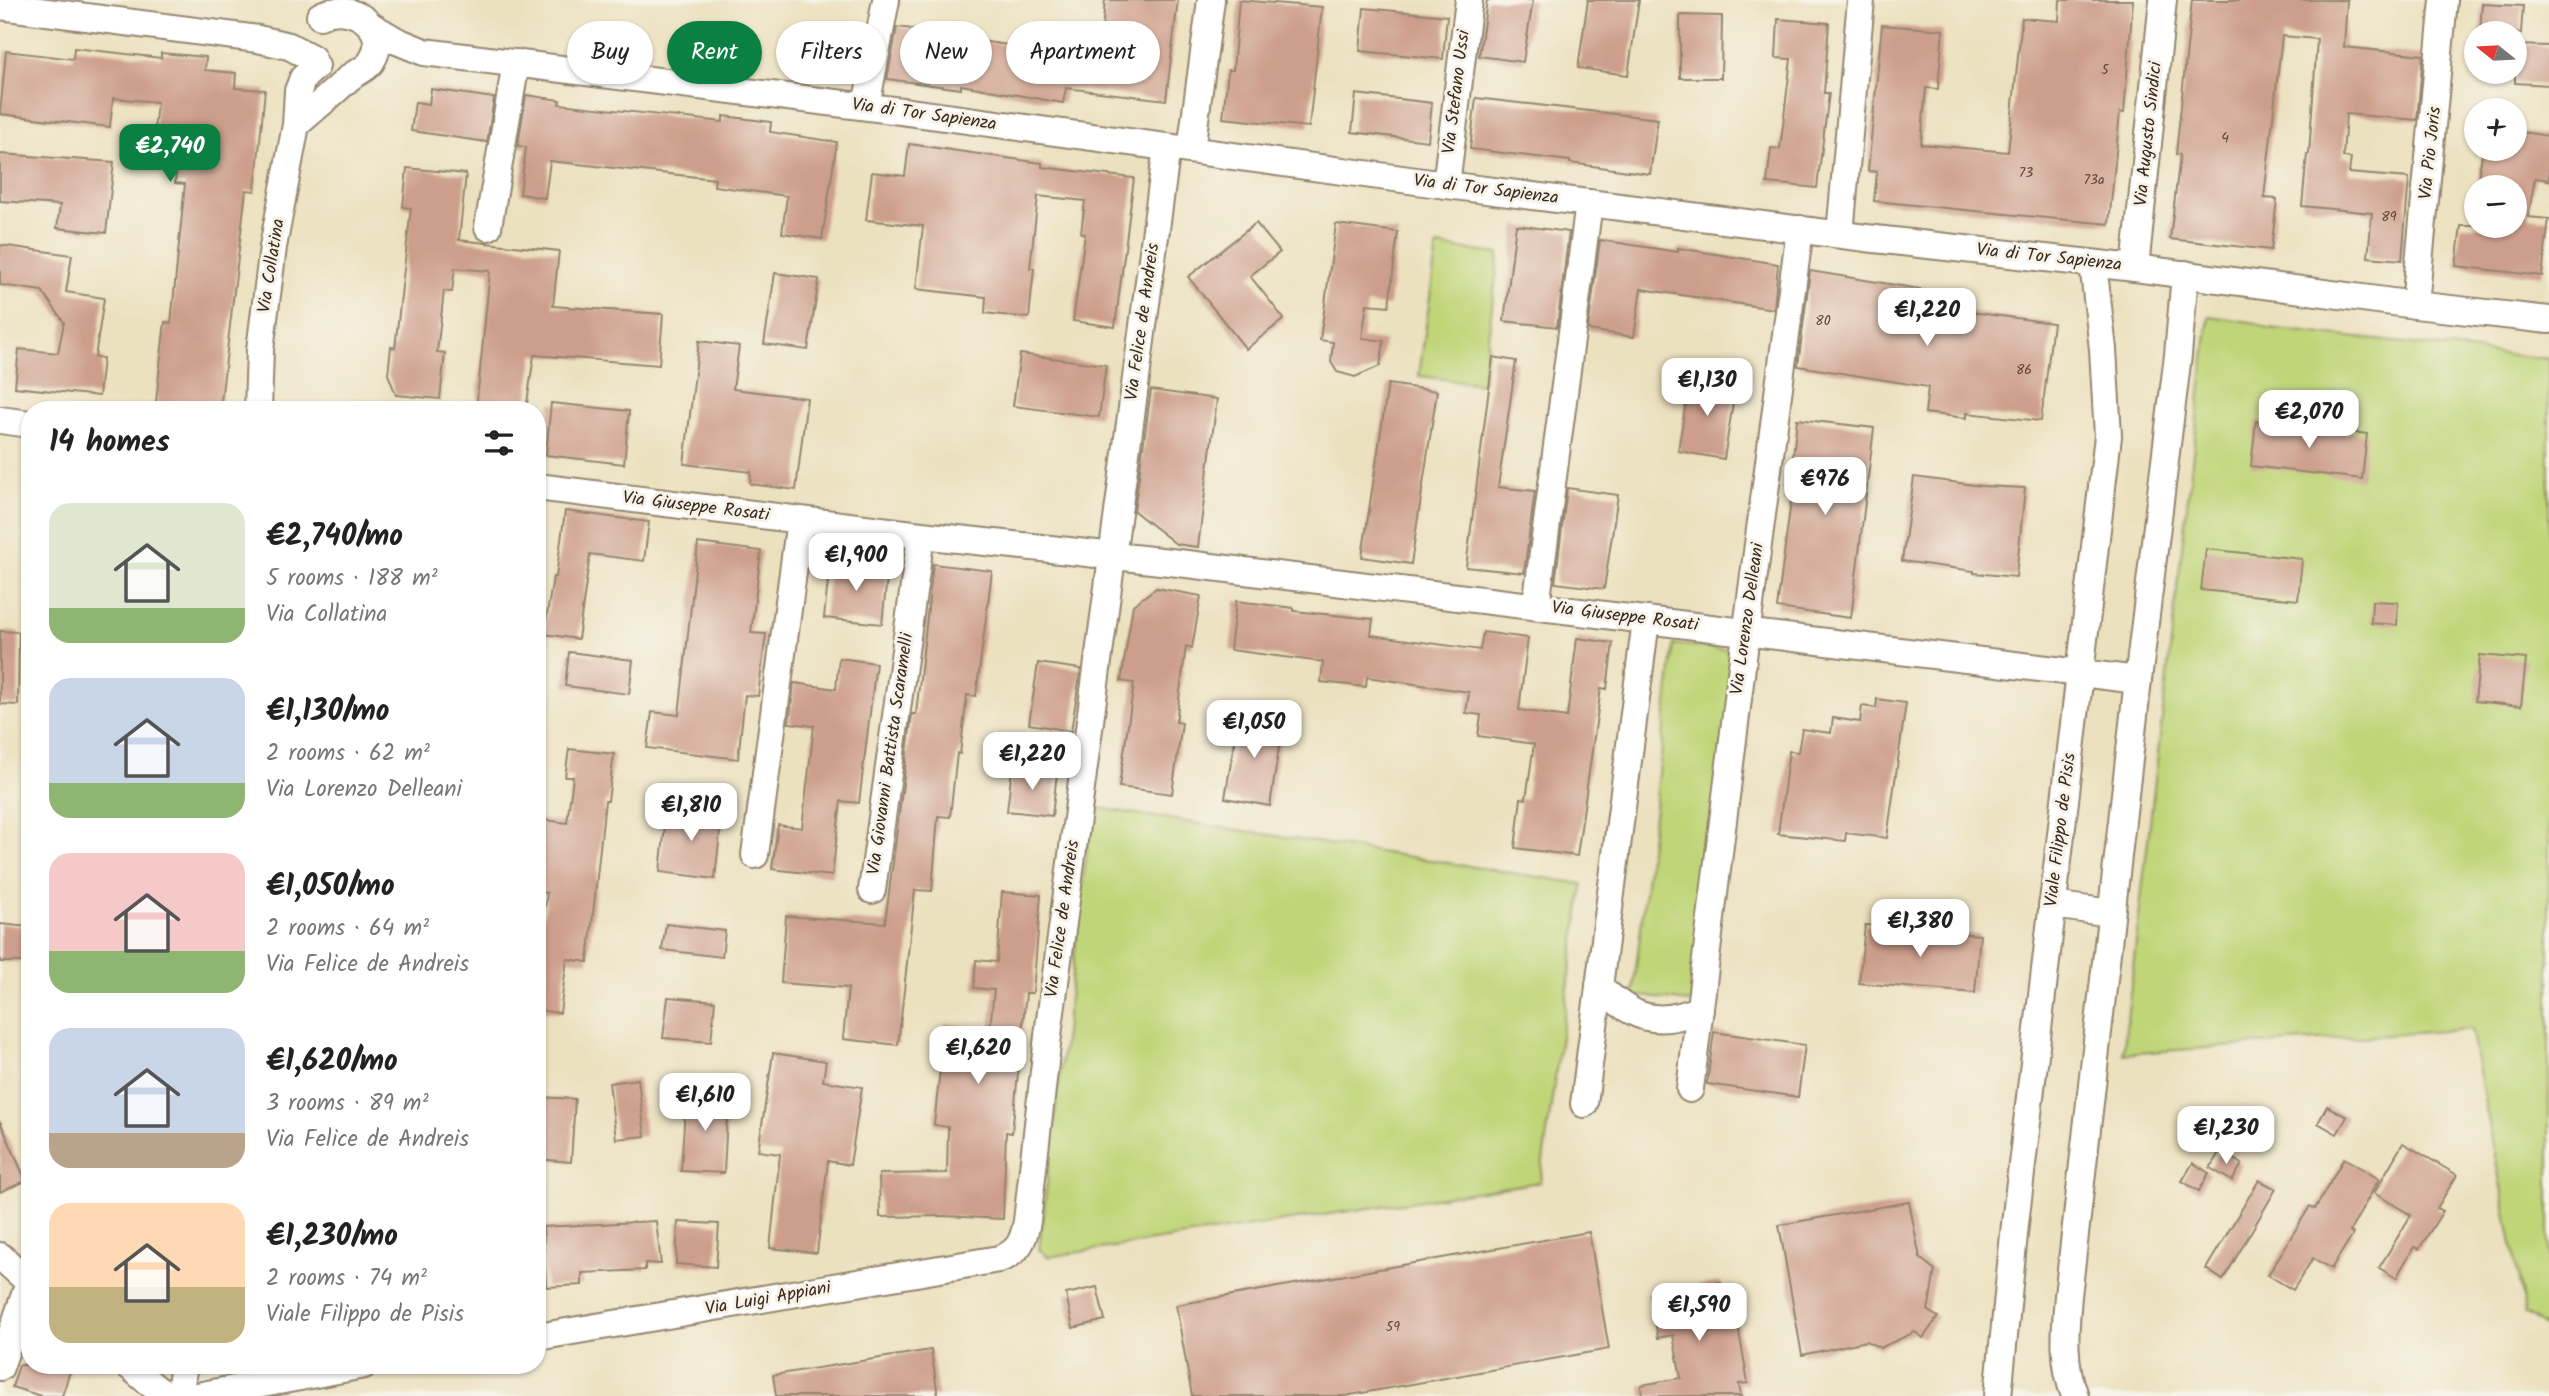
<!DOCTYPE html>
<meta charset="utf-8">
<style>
body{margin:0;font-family:Kalam,sans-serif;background:#f6f6f6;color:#222;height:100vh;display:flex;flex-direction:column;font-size:26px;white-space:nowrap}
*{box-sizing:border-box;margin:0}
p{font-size:23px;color:#767676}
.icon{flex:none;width:38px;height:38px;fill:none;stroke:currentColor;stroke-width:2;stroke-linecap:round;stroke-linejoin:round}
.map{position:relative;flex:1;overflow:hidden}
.panel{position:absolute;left:21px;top:401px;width:525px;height:973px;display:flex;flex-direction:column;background:#fff;border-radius:28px;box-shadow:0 2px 5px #0004}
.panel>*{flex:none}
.banner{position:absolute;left:567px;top:21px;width:665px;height:63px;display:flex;gap:14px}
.needle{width:46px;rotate:288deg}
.fabs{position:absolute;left:2464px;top:21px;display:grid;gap:14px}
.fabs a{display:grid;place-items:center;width:63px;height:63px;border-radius:50%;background:#fff;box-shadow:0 2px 5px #0004;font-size:35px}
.price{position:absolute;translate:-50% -60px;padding:0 16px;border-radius:14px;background:#fff;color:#222;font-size:23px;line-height:46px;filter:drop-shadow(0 2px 4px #0008)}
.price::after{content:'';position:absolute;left:50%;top:42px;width:21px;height:16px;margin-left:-10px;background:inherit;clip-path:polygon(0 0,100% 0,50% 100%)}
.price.current{background:#0b8043;color:#fff}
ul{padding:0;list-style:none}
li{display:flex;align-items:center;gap:21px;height:175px;padding:0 28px}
li span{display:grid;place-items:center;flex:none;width:196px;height:140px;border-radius:21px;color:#555}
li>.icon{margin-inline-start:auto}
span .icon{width:84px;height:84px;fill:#fffc;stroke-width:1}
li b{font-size:30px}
h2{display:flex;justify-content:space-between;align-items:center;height:84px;padding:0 28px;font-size:30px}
.chip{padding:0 24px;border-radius:32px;background:#fff;box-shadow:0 2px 5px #0004;font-size:24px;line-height:63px}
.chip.current{background:#0b8043;color:#fff}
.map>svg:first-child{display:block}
.green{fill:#c0d578;stroke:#7e804b;stroke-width:2}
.building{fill:#cd9e8b}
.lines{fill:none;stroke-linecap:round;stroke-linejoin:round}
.minor-casing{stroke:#94866e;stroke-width:30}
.minor{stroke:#fff;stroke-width:26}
.labels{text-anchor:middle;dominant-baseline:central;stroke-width:6;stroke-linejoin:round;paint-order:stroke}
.number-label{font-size:14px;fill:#604739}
.street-label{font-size:18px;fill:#3b2a1e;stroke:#f7f3e8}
</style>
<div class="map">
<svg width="2549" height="1396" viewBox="0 0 2549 1396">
<rect width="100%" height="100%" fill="#f7f3e8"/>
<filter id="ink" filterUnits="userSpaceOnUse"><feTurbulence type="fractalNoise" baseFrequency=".0143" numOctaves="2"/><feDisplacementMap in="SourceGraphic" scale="14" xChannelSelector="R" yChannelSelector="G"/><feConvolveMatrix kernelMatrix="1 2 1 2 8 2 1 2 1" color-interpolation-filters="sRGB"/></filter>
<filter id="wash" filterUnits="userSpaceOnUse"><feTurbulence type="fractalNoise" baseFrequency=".00686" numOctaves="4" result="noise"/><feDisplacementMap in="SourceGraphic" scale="28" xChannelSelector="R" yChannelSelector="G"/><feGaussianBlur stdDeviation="1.57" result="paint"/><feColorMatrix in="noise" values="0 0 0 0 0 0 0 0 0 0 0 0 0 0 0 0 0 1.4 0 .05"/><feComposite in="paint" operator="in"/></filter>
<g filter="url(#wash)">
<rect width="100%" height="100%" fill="#ece1bf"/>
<!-- green -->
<g class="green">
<path d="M 1437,246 L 1499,254 L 1482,384 L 1419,376 Z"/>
<path d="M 2209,316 L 2257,323 L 2268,328 L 2549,359 L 2549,1330 L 2525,1313 L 2471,1029 L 2123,1054 Z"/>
<path d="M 1674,644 L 1737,651 L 1695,1003 L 1633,995 Z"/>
<path d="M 1092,807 L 1583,884 L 1540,1182 L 1048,1257 L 1039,1249 Z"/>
</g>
<g id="blocks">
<!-- building -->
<g class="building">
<path d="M 1105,0 L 1178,0 L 1166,100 L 1066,88 L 1063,103 L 961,85 L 961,89 L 887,79 L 897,27 L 968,36 L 967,39 L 1021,47 L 1024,27 L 1098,39 L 1099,33 L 1102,33 Z"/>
<path d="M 1239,0 L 1322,7 L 1309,127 L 1223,118 L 1228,70 L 1233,70 Z"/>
<path d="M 1487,0 L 1533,0 L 1523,62 L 1479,56 Z"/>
<path d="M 1588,0 L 1639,0 L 1628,75 L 1578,68 Z"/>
<path d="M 2060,0 L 2133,0 L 2124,113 L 2120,112 L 2109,224 L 1874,201 L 1877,172 L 1868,171 L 1882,25 L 1943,30 L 1938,89 L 1926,88 L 1921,144 L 2008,152 L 2022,18 L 2059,21 Z"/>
<path d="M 2192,0 L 2347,0 L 2344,47 L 2423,55 L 2417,120 L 2346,114 L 2343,157 L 2351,158 L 2349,173 L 2409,178 L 2402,260 L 2368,257 L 2372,213 L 2302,206 L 2307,154 L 2309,154 L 2317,39 L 2282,36 L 2264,198 L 2277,199 L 2271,250 L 2170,239 L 2180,155 L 2176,154 Z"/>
<path d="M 2482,4 L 2523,6 L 2521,33 L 2480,33 Z"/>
<path d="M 1364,8 L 1447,16 L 1443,59 L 1360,51 Z"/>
<path d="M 1680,15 L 1722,16 L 1721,78 L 1680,78 Z"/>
<path d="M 1778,19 L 1829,23 L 1824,93 L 1829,93 L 1817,188 L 1767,183 L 1771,148 L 1780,149 L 1791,59 L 1776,58 Z"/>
<path d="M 2515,45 L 2549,46 L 2549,85 L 2515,83 Z"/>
<path d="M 74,48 L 161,58 L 161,53 L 206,57 L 205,70 L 236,73 L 235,88 L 265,90 L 255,191 L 246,190 L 220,410 L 155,410 L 165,322 L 171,323 L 185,184 L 175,183 L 180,135 L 154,132 L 157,102 L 113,98 L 110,127 L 0,114 L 6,51 L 73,59 Z"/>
<path d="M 431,89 L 494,98 L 487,142 L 411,131 L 415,102 L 429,104 Z"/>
<path d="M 1356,94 L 1432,103 L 1428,141 L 1352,132 Z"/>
<path d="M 526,95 L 560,100 L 559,104 L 723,122 L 723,116 L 771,122 L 770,132 L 837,142 L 822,239 L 782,233 L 787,196 L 714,186 L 715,179 L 550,161 L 545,198 L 520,194 L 526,147 L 518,146 Z"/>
<path d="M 1476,98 L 1658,119 L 1650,174 L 1570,163 L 1570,161 L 1470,149 Z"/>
<path d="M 2515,131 L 2549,136 L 2549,180 L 2535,178 L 2528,217 L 2549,219 L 2542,276 L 2456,266 L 2461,226 L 2515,226 L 2515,185 L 2478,179 L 2483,149 L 2515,149 Z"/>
<path d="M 909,144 L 1042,163 L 1042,167 L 1134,178 L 1115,327 L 1073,321 L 1085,234 L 1081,233 L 1085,201 L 1038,196 L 1030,268 L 1034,268 L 1029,318 L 985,313 L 986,297 L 916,289 L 923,226 L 866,220 L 872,172 L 905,176 Z"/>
<path d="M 0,154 L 114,162 L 106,233 L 57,228 L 60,205 L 0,201 Z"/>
<path d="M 407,168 L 466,174 L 459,240 L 559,251 L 553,306 L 663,314 L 659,365 L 534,355 L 526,410 L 476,410 L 490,271 L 455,268 L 452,292 L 444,291 L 437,352 L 445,353 L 440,399 L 396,395 L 388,374 L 391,347 L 395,348 L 411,208 L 403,207 Z"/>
<path d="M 1256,223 L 1280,252 L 1250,276 L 1284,319 L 1246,349 L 1188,277 Z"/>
<path d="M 1336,224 L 1398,232 L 1389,306 L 1367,304 L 1362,338 L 1384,341 L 1380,366 L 1355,377 L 1337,372 L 1331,362 L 1333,342 L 1320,340 Z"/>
<path d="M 1516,225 L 1569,232 L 1557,327 L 1504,321 Z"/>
<path d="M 1600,240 L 1678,252 L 1678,248 L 1778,264 L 1774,309 L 1641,289 L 1634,337 L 1588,330 Z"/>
<path d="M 0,245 L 72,255 L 66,292 L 104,298 L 95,357 L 103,358 L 99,396 L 15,387 L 19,349 L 58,353 L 64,322 L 42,291 L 0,285 Z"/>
<path d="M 1810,271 L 1920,289 L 1917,305 L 2053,323 L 2041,421 L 1967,413 L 1967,418 L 1925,413 L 1928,387 L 1798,366 Z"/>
<path d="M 775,273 L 819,279 L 808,350 L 764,344 Z"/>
<path d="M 699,341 L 739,346 L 733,389 L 807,398 L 796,490 L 750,484 L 751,472 L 684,464 Z"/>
<path d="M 1020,354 L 1106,365 L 1099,417 L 1013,406 Z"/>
<path d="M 1493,357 L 1516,361 L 1498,487 L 1535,491 L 1524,573 L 1466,567 Z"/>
<path d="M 1690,377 L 1736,384 L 1724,459 L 1678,451 Z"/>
<path d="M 1388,384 L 1437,391 L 1411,564 L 1362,557 Z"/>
<path d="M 1151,390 L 1217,399 L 1198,547 L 1176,544 L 1134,511 Z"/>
<path d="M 551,403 L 629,411 L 624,464 L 546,455 Z"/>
<path d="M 1797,419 L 1874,428 L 1851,618 L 1777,608 L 1792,493 L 1789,493 Z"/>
<path d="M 2256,421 L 2367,434 L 2362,479 L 2251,466 Z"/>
<path d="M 1914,477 L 1982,486 L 2025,488 L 2016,577 L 1974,573 L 1974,571 L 1902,561 Z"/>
<path d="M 1567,488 L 1618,495 L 1604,589 L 1555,583 Z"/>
<path d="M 565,511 L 649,522 L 644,561 L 590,554 L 578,639 L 544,634 L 553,577 L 556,577 Z"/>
<path d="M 698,543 L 761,551 L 751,633 L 766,634 L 758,696 L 745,695 L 738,759 L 647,748 L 652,712 L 679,715 Z"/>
<path d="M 2206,549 L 2302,559 L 2298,600 L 2201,590 Z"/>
<path d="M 830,562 L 888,568 L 882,624 L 824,618 Z"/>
<path d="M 933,564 L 992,571 L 976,696 L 967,695 L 960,754 L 957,753 L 950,817 L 938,816 L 932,891 L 915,890 L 898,1045 L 843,1039 L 848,988 L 781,983 L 786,916 L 885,923 L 912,714 L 916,714 Z"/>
<path d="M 1156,588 L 1201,596 L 1192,648 L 1186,646 L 1176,722 L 1182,723 L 1172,794 L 1119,787 L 1134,683 L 1121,681 L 1133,605 Z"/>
<path d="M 1236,601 L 1294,608 L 1294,611 L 1373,619 L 1371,635 L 1480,650 L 1483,632 L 1528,638 L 1519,710 L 1567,717 L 1577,638 L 1613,643 L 1607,689 L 1601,688 L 1577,856 L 1515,848 L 1521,798 L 1526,799 L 1534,744 L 1478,736 L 1481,715 L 1466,713 L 1469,692 L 1367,677 L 1366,687 L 1321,682 L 1323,662 L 1230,650 Z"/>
<path d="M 2372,601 L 2398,602 L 2397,625 L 2371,623 Z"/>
<path d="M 0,631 L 19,632 L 18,705 L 0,704 Z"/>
<path d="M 569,652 L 633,660 L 629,694 L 565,686 Z"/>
<path d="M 2480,655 L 2526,659 L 2521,706 L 2475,701 Z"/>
<path d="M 839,658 L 876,663 L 859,803 L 841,801 L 832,876 L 772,869 L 778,825 L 802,828 L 814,726 L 789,723 L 794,683 L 836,689 Z"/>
<path d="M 1038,663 L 1081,669 L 1071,731 L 1029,724 Z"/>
<path d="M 1877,699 L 1906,703 L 1887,838 L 1846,833 L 1845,841 L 1778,834 L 1789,751 L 1798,752 L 1802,729 L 1831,733 L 1833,718 L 1860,722 L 1862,706 L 1876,708 Z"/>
<path d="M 1239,714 L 1283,721 L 1270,806 L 1225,798 Z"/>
<path d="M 569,749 L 614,754 L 608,801 L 605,801 L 588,962 L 567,959 L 560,1013 L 537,1010 L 537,963 L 547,893 L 537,892 L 537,819 L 567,823 L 573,777 L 565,777 Z"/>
<path d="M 1012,768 L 1057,773 L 1052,816 L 1007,811 Z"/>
<path d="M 667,807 L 722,813 L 715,879 L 660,872 Z"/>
<path d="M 1002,892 L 1041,895 L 1033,993 L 1026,993 L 1012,1133 L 1006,1132 L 1003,1219 L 945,1216 L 880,1217 L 879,1174 L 947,1173 L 948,1127 L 934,1125 L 945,1024 L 990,1029 L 994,990 L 974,988 L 976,960 L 997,962 Z"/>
<path d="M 0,924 L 30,927 L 30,962 L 0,962 Z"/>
<path d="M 666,924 L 725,931 L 722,957 L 662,950 Z"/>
<path d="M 1865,925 L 1980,935 L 1975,993 L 1859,983 Z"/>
<path d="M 668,997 L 715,1001 L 711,1042 L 663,1038 Z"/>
<path d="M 1714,1032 L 1805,1045 L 1798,1097 L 1707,1084 Z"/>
<path d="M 773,1053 L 826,1061 L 823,1081 L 862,1087 L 850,1165 L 828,1161 L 817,1253 L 770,1248 L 780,1154 L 758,1151 Z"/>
<path d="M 638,1079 L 645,1136 L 616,1139 L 609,1083 Z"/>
<path d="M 686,1093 L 728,1096 L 724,1173 L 681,1171 Z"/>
<path d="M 538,1097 L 575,1099 L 571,1162 L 537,1159 Z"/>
<path d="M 2327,1106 L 2347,1117 L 2337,1134 L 2318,1123 Z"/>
<path d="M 0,1121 L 26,1181 L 0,1192 Z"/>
<path d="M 2403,1143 L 2457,1175 L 2437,1208 L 2443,1211 L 2419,1249 L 2414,1247 L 2396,1278 L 2379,1268 L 2411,1215 L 2374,1193 Z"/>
<path d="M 2220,1151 L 2242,1164 L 2232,1181 L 2210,1168 Z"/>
<path d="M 2344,1158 L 2379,1179 L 2350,1231 L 2353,1234 L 2331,1269 L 2313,1258 L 2293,1290 L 2268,1275 L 2310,1206 L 2315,1209 Z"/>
<path d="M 2193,1163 L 2209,1173 L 2199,1191 L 2182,1181 Z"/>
<path d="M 2259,1180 L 2276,1189 L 2223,1280 L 2206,1269 Z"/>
<path d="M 1909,1202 L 1920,1258 L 1935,1270 L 1928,1311 L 1938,1317 L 1923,1338 L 1915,1332 L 1880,1348 L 1866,1341 L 1802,1355 L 1779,1225 Z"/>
<path d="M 656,1221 L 661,1264 L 645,1263 L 645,1270 L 582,1273 L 582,1285 L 546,1287 L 543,1227 Z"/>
<path d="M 678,1222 L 719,1224 L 716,1267 L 676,1264 Z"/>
<path d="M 1589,1232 L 1609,1349 L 1345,1396 L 1192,1396 L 1176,1305 Z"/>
<path d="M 1721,1282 L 1728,1322 L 1737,1320 L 1748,1383 L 1739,1384 L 1741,1396 L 1642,1396 L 1641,1385 L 1681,1378 L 1673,1335 L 1658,1338 L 1650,1294 Z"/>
<path d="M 1097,1287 L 1105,1320 L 1073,1328 L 1066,1294 Z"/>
<path d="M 931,1350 L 938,1396 L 776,1396 L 773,1375 Z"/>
<path d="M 19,1365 L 72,1365 L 62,1396 L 41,1396 L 12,1387 Z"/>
</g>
</g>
</g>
<g filter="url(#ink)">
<use href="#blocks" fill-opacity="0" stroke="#94866e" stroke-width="2"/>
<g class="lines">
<!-- minor casing -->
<g class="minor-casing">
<g id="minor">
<path d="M 0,6 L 258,39 L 289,46 L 312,58"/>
<path d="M 373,27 L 397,41 L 424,52 L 901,111 L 1446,185 L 1866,238 L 2135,268 L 2415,305 L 2549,320"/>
<path d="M 866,106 L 886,0"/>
<path d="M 296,125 C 314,109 332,94 349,78 C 356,72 365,70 371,62 C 393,28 350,0 320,16"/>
<path d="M 1191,150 L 1211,0"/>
<path d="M 1446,185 L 1469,0"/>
<path d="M 488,227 L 516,63"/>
<path d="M 1840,234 L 1861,0"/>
<path d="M 2135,268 L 2163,0"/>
<path d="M 2415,305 L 2444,0"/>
<path d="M 258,410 L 260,350 L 273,247 L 296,125 L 298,91 L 303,78 L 316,66"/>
<path d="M 0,420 L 30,424"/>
<path d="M 537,487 L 921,535 L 1179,563 L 2138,680"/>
<path d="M 1536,606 L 1589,203"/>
<path d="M 755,855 L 800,520"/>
<path d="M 872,890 L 921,535"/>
<path d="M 2052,905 L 2111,913"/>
<path d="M 1599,986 C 1632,1018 1656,1028 1700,1009"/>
<path d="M 1690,1089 L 1744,650 L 1800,229"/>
<path d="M 1584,1104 L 1646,620"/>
<path d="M 0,1256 L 30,1283"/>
<path d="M 537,1337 L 999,1259 C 1019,1253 1024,1239 1027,1221 L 1049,1027 L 1167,147"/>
<path d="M 128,1365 L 158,1390 L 169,1396"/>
<path d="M 0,1367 L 29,1283"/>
<path d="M 179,1396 L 184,1365"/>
<path d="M 197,1396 L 364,1365"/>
<path d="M 1998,1396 L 2015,1224 L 2108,436 L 2103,349 L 2093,264"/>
<path d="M 2075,1396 C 2062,1363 2065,1330 2068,1296 L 2138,680 L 2178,355 L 2185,274"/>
</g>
</g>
<!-- minor -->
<use href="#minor" class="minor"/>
</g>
</g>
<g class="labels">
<!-- number labels -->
<g class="number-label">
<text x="2105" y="70">5</text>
<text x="2225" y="138">4</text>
<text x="2026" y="173">73</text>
<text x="2094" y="180">73a</text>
<text x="2389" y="217">89</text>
<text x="1823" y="321">80</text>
<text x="2024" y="370">86</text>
<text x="1393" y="1327">59</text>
</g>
<!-- street labels -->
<g class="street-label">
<text transform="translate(1457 92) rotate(-83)">Via Stefano Ussi</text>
<text transform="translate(924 115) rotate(8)">Via di Tor Sapienza</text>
<text transform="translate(2149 134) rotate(-84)">Via Augusto Sindici</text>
<text transform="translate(2431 153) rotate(-84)">Via Pio Joris</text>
<text transform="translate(1486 190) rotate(7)">Via di Tor Sapienza</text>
<text transform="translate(2049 258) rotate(6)">Via di Tor Sapienza</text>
<text transform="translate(272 266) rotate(-81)">Via Collatina</text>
<text transform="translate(1143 322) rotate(-82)">Via Felice de Andreis</text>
<text transform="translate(696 507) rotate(7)">Via Giuseppe Rosati</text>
<text transform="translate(1625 617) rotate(7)">Via Giuseppe Rosati</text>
<text transform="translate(1748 619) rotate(-82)">Via Lorenzo Delleani</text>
<text transform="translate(891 754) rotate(-82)">Via Giovanni Battista Scaramelli</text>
<text transform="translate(2061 830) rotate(-83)">Viale Filippo de Pisis</text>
<text transform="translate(1063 919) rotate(-82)">Via Felice de Andreis</text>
<text transform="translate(768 1299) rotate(-10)">Via Luigi Appiani</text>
</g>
</g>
</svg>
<div class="fabs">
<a><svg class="needle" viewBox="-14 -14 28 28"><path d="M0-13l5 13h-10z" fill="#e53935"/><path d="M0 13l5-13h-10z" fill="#767676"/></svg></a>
<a>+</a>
<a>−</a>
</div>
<b class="price current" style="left:170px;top:184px">€2,740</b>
<b class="price" style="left:1927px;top:348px">€1,220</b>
<b class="price" style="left:1707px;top:418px">€1,130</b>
<b class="price" style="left:2309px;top:450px">€2,070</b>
<b class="price" style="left:1825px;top:517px">€976</b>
<b class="price" style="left:856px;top:593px">€1,900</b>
<b class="price" style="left:1254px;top:760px">€1,050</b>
<b class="price" style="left:1032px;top:792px">€1,220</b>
<b class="price" style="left:691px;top:843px">€1,810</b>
<b class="price" style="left:1920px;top:959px">€1,380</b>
<b class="price" style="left:978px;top:1086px">€1,620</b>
<b class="price" style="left:705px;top:1133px">€1,610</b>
<b class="price" style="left:2226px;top:1166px">€1,230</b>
<b class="price" style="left:1699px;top:1343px">€1,590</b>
<div class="banner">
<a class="chip">Buy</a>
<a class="chip current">Rent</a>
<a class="chip">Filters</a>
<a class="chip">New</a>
<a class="chip">Apartment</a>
</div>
<section class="panel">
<h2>14 homes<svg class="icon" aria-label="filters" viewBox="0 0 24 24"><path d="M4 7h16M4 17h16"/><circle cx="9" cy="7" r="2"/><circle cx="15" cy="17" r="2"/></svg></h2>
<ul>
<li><span style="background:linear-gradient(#dfe7d0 75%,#8fb573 0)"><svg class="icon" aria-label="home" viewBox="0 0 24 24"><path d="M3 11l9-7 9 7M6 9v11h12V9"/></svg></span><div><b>€2,740/mo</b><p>5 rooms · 188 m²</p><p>Via Collatina</p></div></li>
<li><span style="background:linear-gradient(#c9d6e8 75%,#8fb573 0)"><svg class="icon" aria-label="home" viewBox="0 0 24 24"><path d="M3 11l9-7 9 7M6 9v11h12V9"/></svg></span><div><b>€1,130/mo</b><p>2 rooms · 62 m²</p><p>Via Lorenzo Delleani</p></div></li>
<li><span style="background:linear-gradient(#f6c9c9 70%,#8fb573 0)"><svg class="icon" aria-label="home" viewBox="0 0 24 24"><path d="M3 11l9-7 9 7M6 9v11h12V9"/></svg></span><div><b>€1,050/mo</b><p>2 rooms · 64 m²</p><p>Via Felice de Andreis</p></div></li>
<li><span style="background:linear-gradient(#c9d6e8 75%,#b9a48a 0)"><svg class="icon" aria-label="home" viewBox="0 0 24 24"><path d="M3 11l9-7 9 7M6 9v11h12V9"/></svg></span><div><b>€1,620/mo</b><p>3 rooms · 89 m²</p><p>Via Felice de Andreis</p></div></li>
<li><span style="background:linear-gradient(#ffd9b3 60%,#c2b280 0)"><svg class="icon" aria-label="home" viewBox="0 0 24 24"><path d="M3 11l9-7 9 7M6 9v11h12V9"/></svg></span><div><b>€1,230/mo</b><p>2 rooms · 74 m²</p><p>Viale Filippo de Pisis</p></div></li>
</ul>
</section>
</div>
